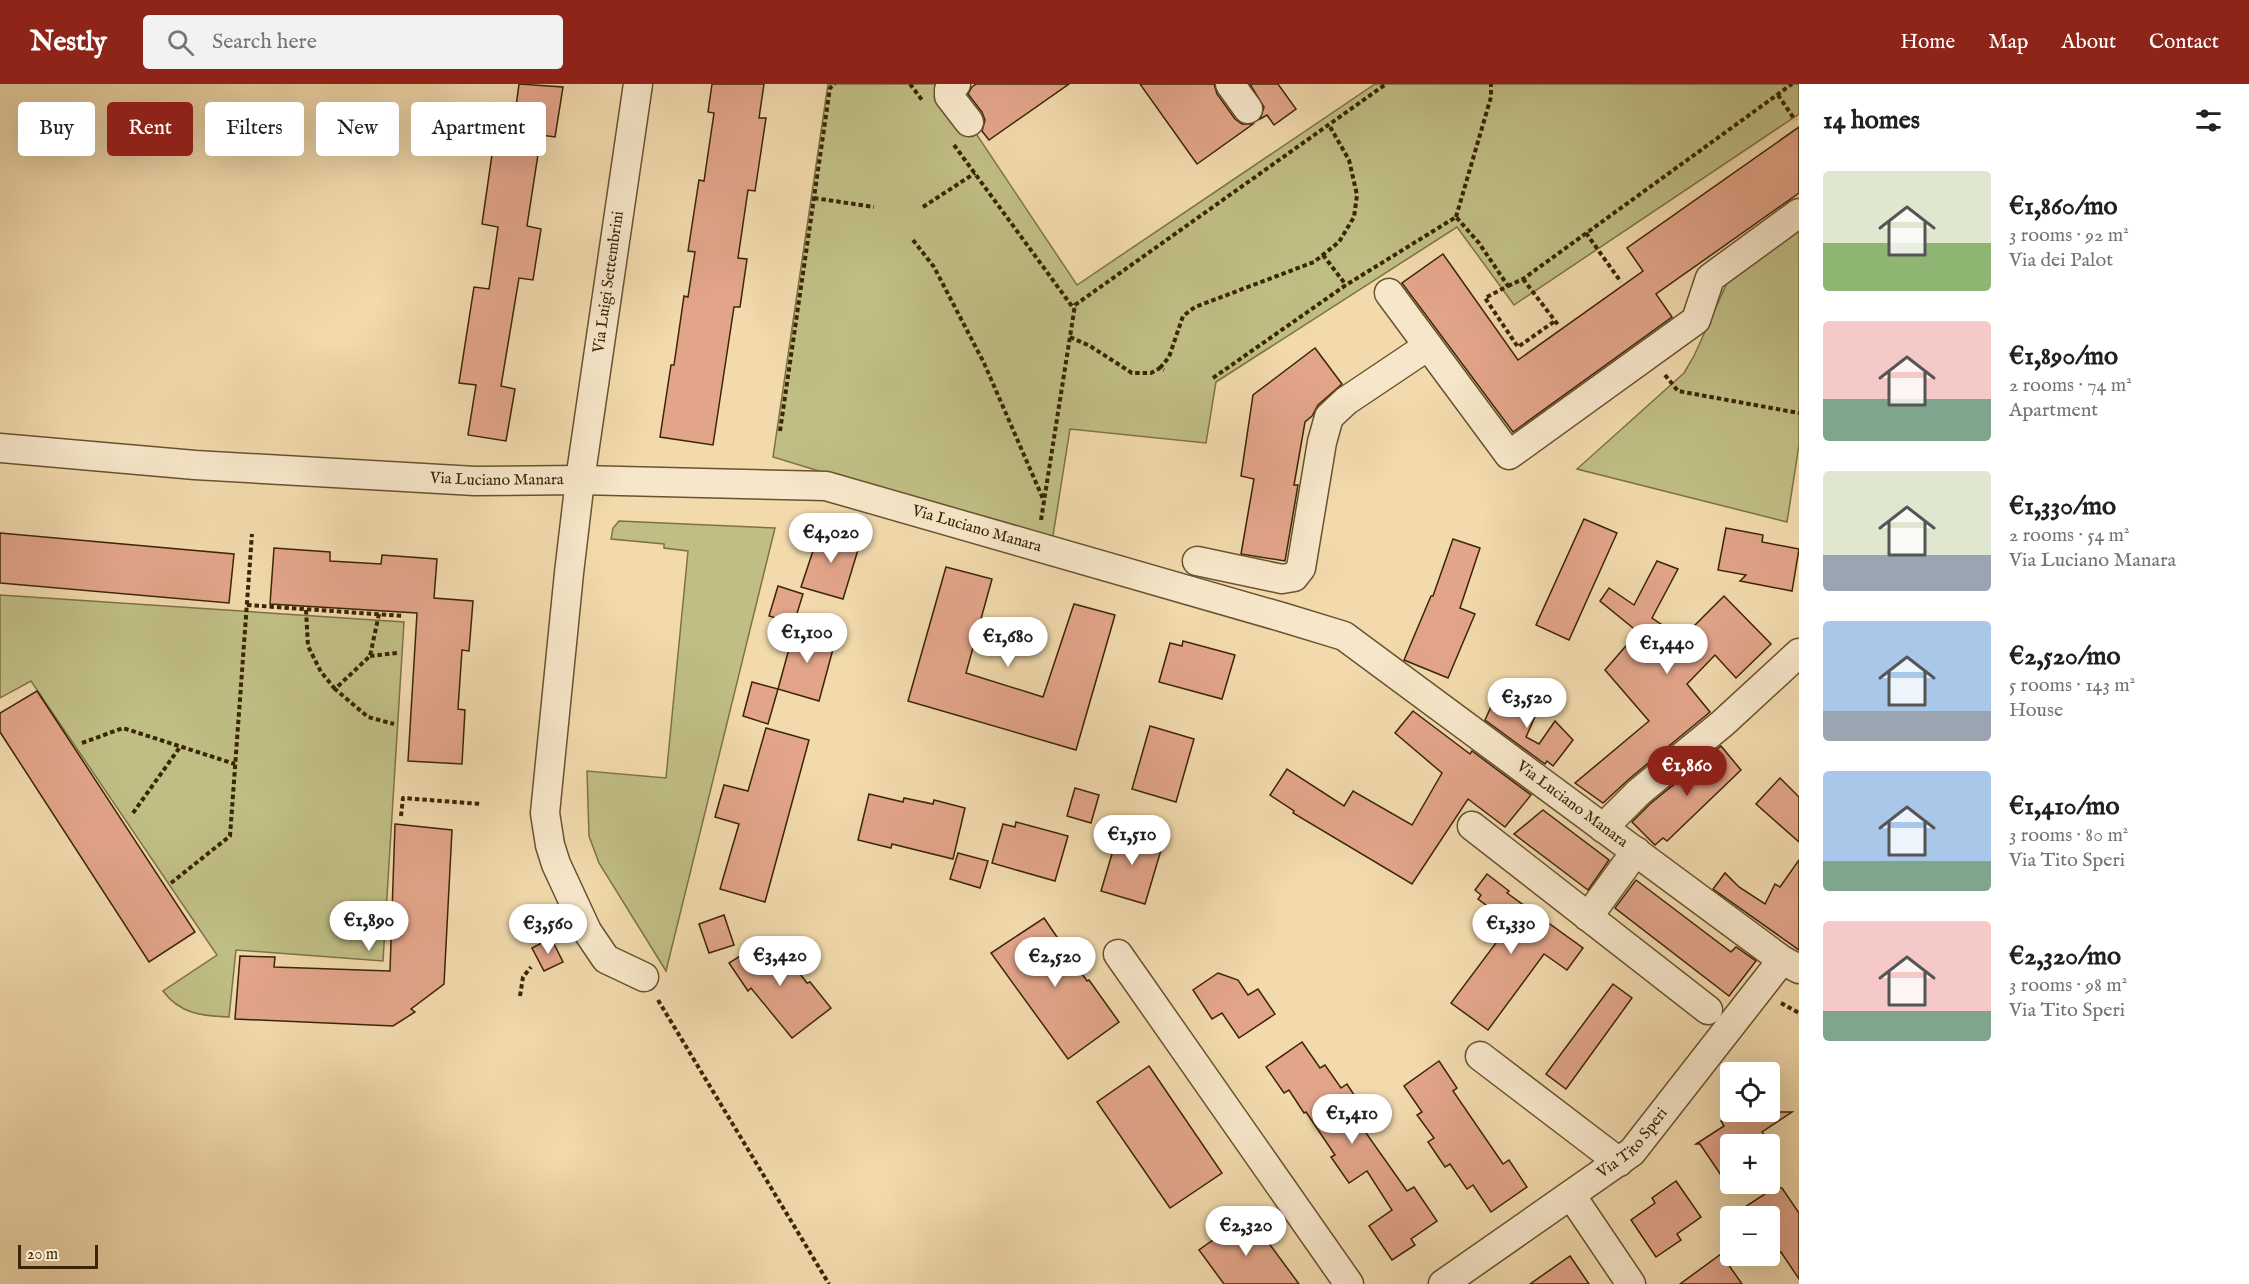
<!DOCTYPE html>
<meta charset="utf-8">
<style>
body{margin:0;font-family:"IM FELL English",serif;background:#f2f2f2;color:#202124;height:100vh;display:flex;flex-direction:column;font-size:22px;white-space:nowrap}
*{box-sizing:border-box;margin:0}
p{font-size:20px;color:#757577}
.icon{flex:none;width:33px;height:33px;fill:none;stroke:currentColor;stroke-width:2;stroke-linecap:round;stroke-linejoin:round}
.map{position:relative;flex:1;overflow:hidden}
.drawer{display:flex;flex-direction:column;background:#fff;width:450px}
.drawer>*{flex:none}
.guide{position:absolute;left:18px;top:18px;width:570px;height:54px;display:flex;gap:12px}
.buttons{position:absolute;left:1720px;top:978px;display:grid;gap:12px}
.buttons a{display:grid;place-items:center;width:60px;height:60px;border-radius:6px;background:#fff;box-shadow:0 6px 24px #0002;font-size:30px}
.scale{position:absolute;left:18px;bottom:15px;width:80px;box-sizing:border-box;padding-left:6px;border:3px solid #3b2505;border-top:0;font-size:16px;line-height:21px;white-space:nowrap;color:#3b2505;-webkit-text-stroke:4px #f7e7ca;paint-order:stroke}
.price{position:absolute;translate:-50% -51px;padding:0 14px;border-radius:21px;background:#fff;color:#222;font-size:20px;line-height:39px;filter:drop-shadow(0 2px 3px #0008)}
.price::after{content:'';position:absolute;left:50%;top:36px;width:18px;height:14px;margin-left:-9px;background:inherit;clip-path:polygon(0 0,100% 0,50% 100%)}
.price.active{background:#8f2418;color:#fff}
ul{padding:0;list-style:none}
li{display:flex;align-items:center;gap:18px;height:150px;padding:0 24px}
li span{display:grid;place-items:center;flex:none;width:168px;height:120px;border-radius:6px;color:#555}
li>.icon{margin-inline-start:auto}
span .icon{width:72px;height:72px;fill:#fffc;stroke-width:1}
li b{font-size:26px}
h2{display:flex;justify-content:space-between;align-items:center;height:72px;padding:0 24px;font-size:26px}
.tag{padding:0 21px;border-radius:6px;background:#fff;box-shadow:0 6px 24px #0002;font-size:21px;line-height:54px}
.tag.active{background:#8f2418;color:#fff}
header{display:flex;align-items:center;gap:36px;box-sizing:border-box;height:84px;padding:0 30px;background:#8f2418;color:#fff}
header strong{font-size:28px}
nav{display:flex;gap:33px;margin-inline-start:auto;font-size:21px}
.search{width:420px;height:54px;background:#f2f2f2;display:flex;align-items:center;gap:15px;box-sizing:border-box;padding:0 21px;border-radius:6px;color:#757577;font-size:22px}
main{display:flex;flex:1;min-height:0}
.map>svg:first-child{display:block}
.green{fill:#c0be85;stroke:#7e7245;stroke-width:1.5}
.building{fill:#e3a58a;stroke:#3b2505;stroke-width:1.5}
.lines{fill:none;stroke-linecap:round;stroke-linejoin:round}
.minor-casing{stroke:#69522f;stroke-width:31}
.path{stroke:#3b2505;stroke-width:4;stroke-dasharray:4.5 3;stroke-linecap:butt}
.minor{stroke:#f7e7ca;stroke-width:28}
.labels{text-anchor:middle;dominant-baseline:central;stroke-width:6;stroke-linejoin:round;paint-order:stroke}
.street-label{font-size:16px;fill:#3b2505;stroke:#f7e7ca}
</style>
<header>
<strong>Nestly</strong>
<div class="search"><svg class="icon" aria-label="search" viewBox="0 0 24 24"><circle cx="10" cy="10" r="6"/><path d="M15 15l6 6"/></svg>Search here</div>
<nav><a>Home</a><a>Map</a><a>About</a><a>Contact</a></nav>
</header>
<main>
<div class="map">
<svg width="1799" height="1200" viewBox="0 0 1799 1200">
<rect width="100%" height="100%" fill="#f2daad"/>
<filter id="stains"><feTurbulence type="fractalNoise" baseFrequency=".00333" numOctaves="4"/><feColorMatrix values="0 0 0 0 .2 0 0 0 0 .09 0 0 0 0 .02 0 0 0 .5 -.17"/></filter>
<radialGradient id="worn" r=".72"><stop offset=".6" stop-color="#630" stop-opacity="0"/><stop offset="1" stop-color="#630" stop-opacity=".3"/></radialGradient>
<!-- green -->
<g class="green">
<path d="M 828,0 L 943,0 L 1077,201 L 1375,0 L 1799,0 L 1799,30 L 1514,221 L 1457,143 L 1216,298 L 1206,359 L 1070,345 L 1052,458 L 773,373 Z"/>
<path d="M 1799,145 L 1799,361 L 1787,438 L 1577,385 L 1684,289 L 1694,272 L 1727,199 Z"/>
<path d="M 619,437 L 775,444 L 666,887 L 599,779 L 589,752 L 587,687 L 666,694 L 688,467 L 664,464 L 664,460 L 611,455 L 613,444 Z"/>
<path d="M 0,511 L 404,538 L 383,877 L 236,866 L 229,933 C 202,932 180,930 163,907 L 217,871 L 31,597 L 0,614 Z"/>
</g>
<!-- building -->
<g class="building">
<path d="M 519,0 L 563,3 L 555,53 L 541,51 L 527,142 L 541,145 L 533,196 L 519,194 L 501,302 L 515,305 L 506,357 L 468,351 L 476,301 L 459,299 L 474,203 L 489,205 L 498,143 L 482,140 L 496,43 L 513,45 Z"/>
<path d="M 712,0 L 764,0 L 759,34 L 766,34 L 755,107 L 748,106 L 738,174 L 747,175 L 740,223 L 734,223 L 713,361 L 660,353 L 671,281 L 674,281 L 684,212 L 688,213 L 695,168 L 688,167 L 699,96 L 704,97 L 714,29 L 708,28 Z"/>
<path d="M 976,0 L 1069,0 L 989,56 L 982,47 L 985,36 L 982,28 L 968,10 L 972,3 Z"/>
<path d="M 1140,0 L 1214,0 L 1217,10 L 1235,35 L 1242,40 L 1253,40 L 1197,80 Z"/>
<path d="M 1250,0 L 1278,0 L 1296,25 L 1274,41 L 1267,31 L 1260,35 L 1264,23 Z"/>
<path d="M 1799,43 L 1799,109 L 1656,210 L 1672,233 L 1513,348 L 1402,199 L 1443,170 L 1518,276 L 1643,187 L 1627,164 Z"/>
<path d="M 1315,264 L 1342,300 L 1318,321 L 1312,332 L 1305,338 L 1294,401 L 1298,401 L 1285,477 L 1241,470 L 1254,395 L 1241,392 L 1253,311 Z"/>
<path d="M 1584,435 L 1617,449 L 1569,556 L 1536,541 Z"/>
<path d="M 1726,444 L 1763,451 L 1762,458 L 1799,465 L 1792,507 L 1740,497 L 1746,491 L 1718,486 Z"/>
<path d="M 820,446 L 861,456 L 843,515 L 801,503 Z"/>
<path d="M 0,449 L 234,470 L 229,519 L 0,499 Z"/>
<path d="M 1453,455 L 1480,464 L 1460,524 L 1475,530 L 1448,594 L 1404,576 L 1431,512 L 1433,512 Z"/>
<path d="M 274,464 L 330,468 L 330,477 L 381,480 L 382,471 L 437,475 L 434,514 L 473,517 L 469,567 L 462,566 L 458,625 L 465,626 L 462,680 L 408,677 L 417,529 L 270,520 Z"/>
<path d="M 1657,477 L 1678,485 L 1652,534 L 1682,554 L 1724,512 L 1771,560 L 1736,594 L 1715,571 L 1687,600 L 1710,628 L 1629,695 L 1603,719 L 1575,699 L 1649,637 L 1605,586 L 1638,548 L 1600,517 L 1609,504 L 1634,521 Z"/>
<path d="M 946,483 L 992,495 L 966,589 L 1043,613 L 1074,520 L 1115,531 L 1076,666 L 908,617 Z"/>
<path d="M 778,502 L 803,510 L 794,539 L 769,532 Z"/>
<path d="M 795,543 L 836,554 L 819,617 L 778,605 Z"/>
<path d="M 1183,557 L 1235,571 L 1222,615 L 1159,598 L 1170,559 L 1182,562 Z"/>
<path d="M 752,598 L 778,605 L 768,640 L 743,632 Z"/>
<path d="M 1499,605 L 1537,628 L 1526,653 L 1539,660 L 1555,637 L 1573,656 L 1553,682 L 1547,677 L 1545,680 L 1485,636 Z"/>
<path d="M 37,607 L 195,848 L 149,878 L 0,648 L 0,629 Z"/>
<path d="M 1413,627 L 1470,670 L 1472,667 L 1531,711 L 1505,743 L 1468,715 L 1412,800 L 1293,729 L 1294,727 L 1270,711 L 1287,685 L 1344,722 L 1353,707 L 1412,741 L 1442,689 L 1395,649 Z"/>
<path d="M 1150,642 L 1194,655 L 1176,718 L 1132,705 Z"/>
<path d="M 766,644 L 809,656 L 765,818 L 720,805 L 739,740 L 715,733 L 724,701 L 748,707 Z"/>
<path d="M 1721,662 L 1741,686 L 1667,757 L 1663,754 L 1655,761 L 1632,738 L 1650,720 Z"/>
<path d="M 1780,694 L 1799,713 L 1799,758 L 1756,720 Z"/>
<path d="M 1075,704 L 1099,711 L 1091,739 L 1067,732 Z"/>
<path d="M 869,710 L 903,718 L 904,714 L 933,720 L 934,716 L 965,724 L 953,775 L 892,760 L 891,764 L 858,756 Z"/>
<path d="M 1543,726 L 1609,776 L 1588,806 L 1514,750 Z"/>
<path d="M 1016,738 L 1068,752 L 1055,797 L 992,779 L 1003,740 L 1015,743 Z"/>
<path d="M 395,740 L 452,746 L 444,900 L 411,925 L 415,928 L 393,942 L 235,935 L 240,872 L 275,873 L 274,883 L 390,887 Z"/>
<path d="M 1120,743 L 1164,756 L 1145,820 L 1101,807 Z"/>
<path d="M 958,769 L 988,777 L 980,804 L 950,795 Z"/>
<path d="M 1799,776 L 1799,866 L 1713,805 L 1725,789 L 1739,803 L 1765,820 L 1775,800 L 1780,803 Z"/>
<path d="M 1487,790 L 1509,807 L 1507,809 L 1583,864 L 1567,886 L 1544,870 L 1488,946 L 1451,919 L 1508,843 L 1491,831 L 1494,827 L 1478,815 L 1481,811 L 1475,806 Z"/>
<path d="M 1636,796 L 1731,868 L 1736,863 L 1756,877 L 1729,912 L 1615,824 Z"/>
<path d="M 724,831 L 734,861 L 709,869 L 699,840 Z"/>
<path d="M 1044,834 L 1087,897 L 1089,896 L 1119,938 L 1068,975 L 991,869 Z"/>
<path d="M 551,854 L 563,878 L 544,887 L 532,864 Z"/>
<path d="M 769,854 L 787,879 L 790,877 L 807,899 L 810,898 L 831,924 L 792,954 L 751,904 L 748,907 L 729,879 Z"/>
<path d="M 1218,889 L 1238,896 L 1248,911 L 1258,905 L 1275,930 L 1239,954 L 1222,929 L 1212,935 L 1193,906 Z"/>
<path d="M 1613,900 L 1632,914 L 1566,1005 L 1546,990 Z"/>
<path d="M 1302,958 L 1320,984 L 1325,981 L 1341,1004 L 1347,1000 L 1360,1020 L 1357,1023 L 1372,1045 L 1366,1049 L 1407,1107 L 1414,1103 L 1437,1137 L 1411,1155 L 1415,1161 L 1392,1176 L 1369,1142 L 1392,1126 L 1367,1087 L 1349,1099 L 1331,1073 L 1335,1071 L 1306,1028 L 1304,1029 L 1289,1006 L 1284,1009 L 1266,983 Z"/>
<path d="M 1439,977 L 1457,1004 L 1453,1007 L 1503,1080 L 1509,1076 L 1527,1103 L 1491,1128 L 1473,1101 L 1467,1105 L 1450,1080 L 1445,1083 L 1428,1058 L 1434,1054 L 1417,1031 L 1422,1028 L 1404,1002 Z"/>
<path d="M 1149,982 L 1222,1089 L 1170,1124 L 1097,1018 Z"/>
<path d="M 1735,1028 L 1792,1028 L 1762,1048 L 1771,1060 L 1731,1060 L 1731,1106 L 1700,1060 L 1696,1060 L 1724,1042 L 1721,1037 Z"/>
<path d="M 1676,1097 L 1701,1133 L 1677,1150 L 1681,1156 L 1656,1173 L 1631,1136 L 1655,1119 L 1652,1114 Z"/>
<path d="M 1774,1104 L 1782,1104 L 1799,1129 L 1799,1195 L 1781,1168 L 1770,1175 L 1770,1132 L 1731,1132 Z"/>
<path d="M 1248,1131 L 1299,1200 L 1224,1200 L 1199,1166 Z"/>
<path d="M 1721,1170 L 1742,1200 L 1680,1200 Z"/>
<path d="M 1570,1172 L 1589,1200 L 1530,1200 Z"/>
</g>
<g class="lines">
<!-- minor casing -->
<g class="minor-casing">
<g id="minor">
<path d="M 638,0 L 580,396 L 569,489 L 545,729 L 550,761 L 556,780 L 587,847 L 606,875 L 644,893"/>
<path d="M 956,0 L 949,6 L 949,12 L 969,38"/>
<path d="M 1230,0 L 1248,25"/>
<path d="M 1389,209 L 1509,371 L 1696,236 L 1710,194 L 1799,129"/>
<path id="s1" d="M 0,364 L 195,381 L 475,397 L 580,396 L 826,402 L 1285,534 L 1344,552 L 1782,876 L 1799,885"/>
<path d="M 1197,477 L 1282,495 L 1294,493 L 1301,484 L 1322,358 L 1329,333 L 1346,317 L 1428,262"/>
<path d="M 1472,742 L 1708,926"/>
<path d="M 1603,744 L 1639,708 L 1723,639 L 1799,569"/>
<path d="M 1588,833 L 1636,767"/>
<path d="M 1118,870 L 1349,1200"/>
<path d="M 1480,972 L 1619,1078"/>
<path d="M 1571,1111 L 1631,1200"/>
<path id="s2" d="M 1443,1200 L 1632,1068 L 1782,876"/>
</g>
</g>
<!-- path -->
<g class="path">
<path d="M 910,0 L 922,16"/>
<path d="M 1778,11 L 1795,36"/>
<path d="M 954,61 L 1074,225"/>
<path d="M 814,114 L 874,123"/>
<path d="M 923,123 L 975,89"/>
<path d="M 1456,133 L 1491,13 L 1491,0"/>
<path d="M 1586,149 L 1621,198"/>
<path d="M 913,156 L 934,183 L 984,279 L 1044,417"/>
<path d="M 1323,171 L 1346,201"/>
<path d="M 1523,195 L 1559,242"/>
<path d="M 1508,202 L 1523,195 L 1792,0"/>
<path d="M 1070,253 L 1090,262 L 1132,289 L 1151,289 L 1160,284 L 1164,286"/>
<path d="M 1160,284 L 1169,273 L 1183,232 L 1195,223 L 1314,178 L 1339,158 L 1354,133 L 1357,111 L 1349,76 L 1329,41"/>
<path d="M 1665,291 L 1678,307 L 1799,329"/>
<path d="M 1213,294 L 1346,201 L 1456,133 L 1479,159 L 1508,202 L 1485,214 L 1518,263 L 1555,237"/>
<path d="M 780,347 L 830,4 L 835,0"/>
<path d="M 1041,436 L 1075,221 L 1386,0"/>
<path d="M 247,521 L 403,532"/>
<path d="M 306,526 L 308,562 L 321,588 L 335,605"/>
<path d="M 379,530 L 370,572 L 335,605 L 368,633 L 394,640"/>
<path d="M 370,572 L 397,569"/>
<path d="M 82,659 L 123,644 L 235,680"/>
<path d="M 133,729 L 180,663"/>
<path d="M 401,732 L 403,714 L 481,720"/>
<path d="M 171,799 L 230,752 L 252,450"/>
<path d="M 520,912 L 523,893 L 531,883"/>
<path d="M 658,916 L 829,1200"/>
<path d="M 1781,919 L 1799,929"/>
</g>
<!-- minor -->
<use href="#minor" class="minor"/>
</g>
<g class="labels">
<!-- street labels -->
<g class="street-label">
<text transform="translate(609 198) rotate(-82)">Via Luigi Settembrini</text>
<text stroke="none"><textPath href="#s1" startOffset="498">Via Luciano Manara</textPath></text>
<text stroke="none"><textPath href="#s1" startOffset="984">Via Luciano Manara</textPath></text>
<text stroke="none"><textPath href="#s1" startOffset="1650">Via Luciano Manara</textPath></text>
<text stroke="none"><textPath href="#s2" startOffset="237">Via Tito Speri</textPath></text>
</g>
</g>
<rect width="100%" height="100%" filter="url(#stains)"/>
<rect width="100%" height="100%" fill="url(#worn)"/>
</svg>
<div class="buttons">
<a><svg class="icon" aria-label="locate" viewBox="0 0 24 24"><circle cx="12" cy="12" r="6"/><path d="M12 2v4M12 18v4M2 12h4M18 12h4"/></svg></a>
<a>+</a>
<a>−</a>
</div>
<div class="scale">20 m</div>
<b class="price" style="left:831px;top:480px">€4,020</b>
<b class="price" style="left:807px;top:580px">€1,100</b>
<b class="price" style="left:1008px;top:584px">€1,680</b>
<b class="price" style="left:1667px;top:591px">€1,440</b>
<b class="price" style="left:1527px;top:645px">€3,520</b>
<b class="price active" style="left:1687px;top:713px">€1,860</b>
<b class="price" style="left:1132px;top:782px">€1,510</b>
<b class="price" style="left:369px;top:868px">€1,890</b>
<b class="price" style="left:548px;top:871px">€3,560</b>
<b class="price" style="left:1511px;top:871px">€1,330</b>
<b class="price" style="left:780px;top:903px">€3,420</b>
<b class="price" style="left:1055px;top:904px">€2,520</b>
<b class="price" style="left:1352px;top:1061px">€1,410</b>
<b class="price" style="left:1246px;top:1173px">€2,320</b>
<div class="guide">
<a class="tag">Buy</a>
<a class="tag active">Rent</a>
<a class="tag">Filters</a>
<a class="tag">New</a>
<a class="tag">Apartment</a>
</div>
</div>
<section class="drawer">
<h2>14 homes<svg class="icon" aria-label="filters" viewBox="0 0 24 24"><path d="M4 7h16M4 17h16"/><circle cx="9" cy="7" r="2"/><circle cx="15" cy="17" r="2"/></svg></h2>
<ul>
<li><span style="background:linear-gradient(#dfe7d0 60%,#8fb573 0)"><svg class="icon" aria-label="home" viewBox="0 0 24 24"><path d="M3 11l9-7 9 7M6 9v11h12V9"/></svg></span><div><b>€1,860/mo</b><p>3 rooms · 92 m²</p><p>Via dei Palot</p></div></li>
<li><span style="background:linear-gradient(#f6c9c9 65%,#7fa58c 0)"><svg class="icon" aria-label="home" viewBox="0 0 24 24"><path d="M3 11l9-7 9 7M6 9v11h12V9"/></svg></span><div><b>€1,890/mo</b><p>2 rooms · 74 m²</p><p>Apartment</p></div></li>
<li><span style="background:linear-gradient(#dfe7d0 70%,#9aa5b1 0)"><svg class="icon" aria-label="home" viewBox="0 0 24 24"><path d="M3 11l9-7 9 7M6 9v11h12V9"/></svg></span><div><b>€1,330/mo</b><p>2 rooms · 54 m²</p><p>Via Luciano Manara</p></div></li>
<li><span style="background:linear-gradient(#a9c7e8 75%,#9aa5b1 0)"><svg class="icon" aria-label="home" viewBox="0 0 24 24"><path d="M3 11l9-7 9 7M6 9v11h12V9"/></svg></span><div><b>€2,520/mo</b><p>5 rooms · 143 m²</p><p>House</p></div></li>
<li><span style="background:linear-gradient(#a9c7e8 75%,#7fa58c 0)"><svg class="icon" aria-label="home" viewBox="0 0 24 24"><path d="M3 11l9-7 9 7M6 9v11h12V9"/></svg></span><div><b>€1,410/mo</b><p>3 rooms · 80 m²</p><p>Via Tito Speri</p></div></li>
<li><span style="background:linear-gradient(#f6c9c9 75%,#7fa58c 0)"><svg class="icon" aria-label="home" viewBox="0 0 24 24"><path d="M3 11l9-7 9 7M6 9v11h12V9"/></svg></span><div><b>€2,320/mo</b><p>3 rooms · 98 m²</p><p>Via Tito Speri</p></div></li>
</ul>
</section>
</main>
